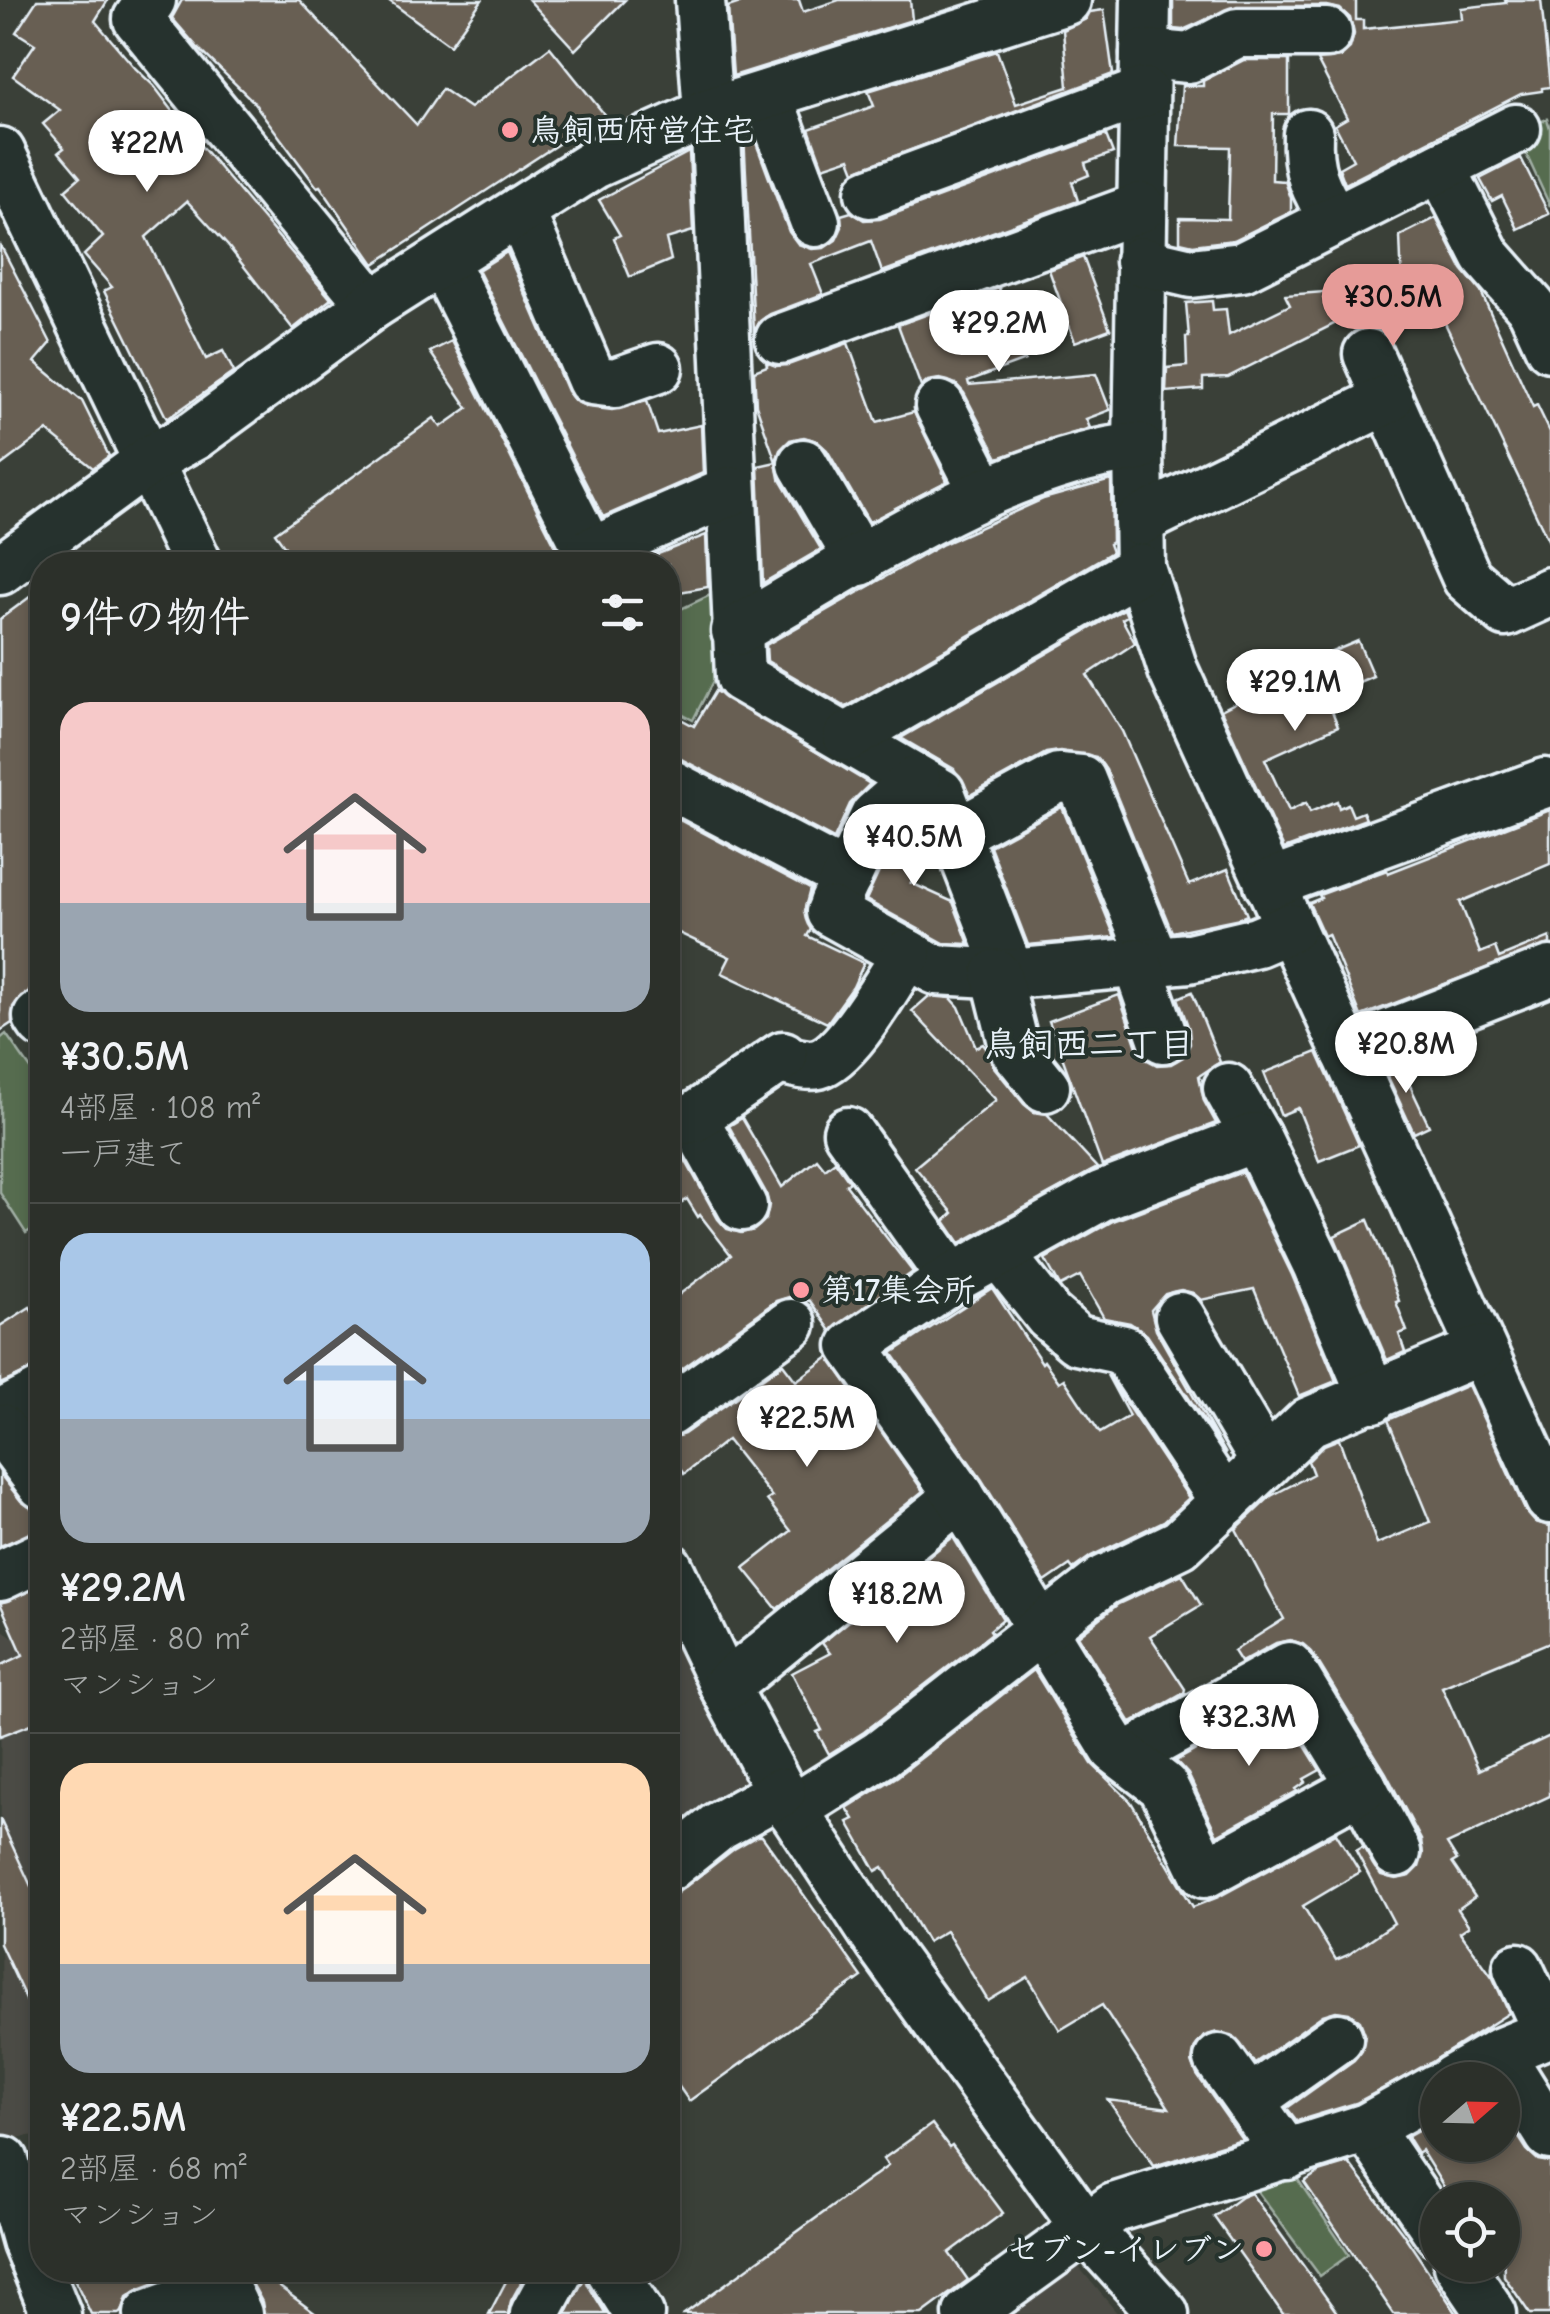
<!DOCTYPE html>
<html lang="ja">
<meta charset="utf-8">
<style>
body{margin:0;font-family:"Comic Neue","Klee One",sans-serif;background:#343832;color:#f1f3f6;height:100vh;display:flex;flex-direction:column;font-size:38px;white-space:nowrap}
*{box-sizing:border-box;margin:0}
p{font-size:32px;color:#a6a9a8}
.icon{flex:none;width:55px;height:55px;fill:none;stroke:currentColor;stroke-width:2;stroke-linecap:round;stroke-linejoin:round}
.map{position:relative;flex:1;overflow:hidden}
.side{position:absolute;left:30px;top:552px;width:650px;height:1730px;display:flex;flex-direction:column;background:#2c302a;border-radius:40px;box-shadow:0 5px 15px #0003,0 0 0 2px #484b47}
.side>*{flex:none}
.needle{width:65px;rotate:70deg}
.controls{position:absolute;left:1420px;top:2062px;display:grid;gap:20px}
.controls a{display:grid;place-items:center;width:100px;height:100px;border-radius:50%;background:#2c302a;box-shadow:0 5px 15px #0003,0 0 0 2px #484b47;font-size:50px}
.price{position:absolute;translate:-50% -85px;padding:0 22px;border-radius:35px;background:#fff;color:#222;font-size:32px;line-height:65px;filter:drop-shadow(0 2px 5px #0008)}
.price::after{content:'';position:absolute;left:50%;top:60px;width:30px;height:22px;margin-left:-15px;background:inherit;clip-path:polygon(0 0,100% 0,50% 100%)}
.price.on{background:#e69b98;color:#111}
ul{padding:0;list-style:none}
li{display:grid;align-content:center;gap:20px;height:530px;padding:0 30px}
li+li{border-top:2px solid #484b47}
li span{display:grid;place-items:center;height:310px;border-radius:30px;color:#555}
li>.icon{margin-inline-start:auto}
span .icon{width:180px;height:180px;fill:#fffc;stroke-width:1}
li b{font-size:42px}
h2{display:flex;justify-content:space-between;align-items:center;height:120px;padding:0 30px;font-size:42px}
.map>svg:first-child{display:block}
.built{fill:#4b4c44}
.green{fill:#576c50;stroke:#a0aea4;stroke-width:2.5}
.building{fill:#685e53;stroke:#e8f1f8;stroke-width:2.5}
.lines{fill:none;stroke-linecap:round;stroke-linejoin:round}
.minor-casing{stroke:#e8f1f8;stroke-width:55}
.minor{stroke:#26332d;stroke-width:48}
.poi-dot{fill:#ff9aa2;stroke:#26332d;stroke-width:4}
.labels{text-anchor:middle;dominant-baseline:central;stroke-width:8;stroke-linejoin:round;paint-order:stroke}
.poi-label{font-size:32px;font-weight:bold;fill:#e8f1f8;stroke:#26332d;text-anchor:start}
.neighbourhood-label{font-size:35px;font-weight:bold;fill:#e8f1f8;stroke:#26332d}
</style>
<div class="map">
<svg width="1550" height="2314" viewBox="0 0 1550 2314">
<rect width="100%" height="100%" fill="#3a4038"/>
<filter id="ink" filterUnits="userSpaceOnUse"><feTurbulence type="fractalNoise" baseFrequency=".01" numOctaves="2"/><feDisplacementMap in="SourceGraphic" scale="20" xChannelSelector="R" yChannelSelector="G"/><feConvolveMatrix kernelMatrix="1 2 1 2 8 2 1 2 1" color-interpolation-filters="sRGB"/></filter>
<g filter="url(#ink)">
<!-- built -->
<g class="built">
<path d="M 0,1628 L 42,1658 L 42,2134 L 2,2140 Z"/>
<path d="M 668,1631 L 747,1782 L 699,1811 L 668,1838 Z"/>
<path d="M 1077,2265 L 1118,2314 L 989,2314 L 1053,2269 Z"/>
</g>
<!-- green -->
<g class="green">
<path d="M 1547,119 L 1550,128 L 1550,206 L 1522,145 L 1523,129 Z"/>
<path d="M 725,588 L 726,681 L 715,677 L 693,720 L 668,707 L 668,615 Z"/>
<path d="M 6,1034 L 42,1085 L 42,1223 L 26,1233 L 0,1193 L 0,1039 Z"/>
<path d="M 1294,2174 L 1349,2255 L 1320,2276 L 1255,2188 Z"/>
</g>
<!-- building -->
<g class="building">
<path d="M 37,0 L 108,0 L 95,21 L 135,68 L 154,86 L 185,127 L 331,299 L 293,329 L 228,246 L 187,201 L 146,237 L 206,359 L 223,351 L 234,372 L 167,419 L 104,291 L 112,287 L 84,255 L 103,237 L 65,190 L 80,177 L 59,152 L 64,148 L 43,124 L 60,110 L 13,76 L 35,44 L 16,32 Z"/>
<path d="M 182,0 L 299,0 L 417,125 L 442,89 L 470,108 L 550,47 L 604,114 L 374,264 L 320,186 L 317,187 L 252,100 L 198,48 L 172,18 Z"/>
<path d="M 388,0 L 482,0 L 450,45 Z"/>
<path d="M 529,0 L 625,0 L 575,50 Z"/>
<path d="M 749,0 L 799,0 L 803,12 L 839,0 L 910,0 L 912,20 L 733,76 L 728,7 Z"/>
<path d="M 1173,0 L 1356,0 L 1356,20 L 1363,20 L 1363,29 L 1462,19 L 1461,8 L 1506,3 L 1505,0 L 1541,0 L 1550,87 L 1542,88 L 1542,91 L 1521,94 L 1345,184 L 1339,168 L 1353,160 L 1335,125 L 1347,118 L 1317,60 L 1340,57 L 1350,48 L 1354,34 L 1350,18 L 1340,9 L 1327,6 L 1237,6 L 1183,30 L 1173,29 Z"/>
<path d="M 1104,10 L 1113,74 L 855,171 L 850,158 L 823,167 L 809,129 L 874,106 L 868,91 L 997,51 L 1016,104 L 1068,87 L 1063,30 L 1086,19 L 1090,12 Z"/>
<path d="M 1244,60 L 1289,60 L 1289,114 L 1273,114 L 1272,180 L 1285,181 L 1291,198 L 1291,212 L 1234,240 L 1193,245 L 1180,242 L 1180,218 L 1228,219 L 1230,147 L 1178,146 L 1182,86 L 1203,86 L 1203,81 Z"/>
<path d="M 752,132 L 789,232 L 798,244 L 812,249 L 824,248 L 836,240 L 842,227 L 841,215 L 851,212 L 864,220 L 880,219 L 1106,135 L 1113,153 L 1085,163 L 1089,175 L 1072,182 L 1078,201 L 882,272 L 871,241 L 811,264 L 823,294 L 770,314 L 760,321 L 754,332 L 744,135 Z"/>
<path d="M 689,152 L 693,231 L 666,239 L 671,260 L 630,277 L 614,238 L 620,235 L 599,200 Z"/>
<path d="M 1521,158 L 1549,214 L 1518,229 L 1502,196 L 1492,201 L 1480,179 Z"/>
<path d="M 1436,218 L 1462,269 L 1481,292 L 1533,407 L 1537,405 L 1550,432 L 1550,544 L 1424,279 L 1228,377 L 1203,378 L 1203,389 L 1166,392 L 1167,368 L 1187,366 L 1186,337 L 1189,337 L 1186,303 L 1212,301 L 1213,310 L 1226,309 L 1229,335 L 1290,305 L 1285,295 L 1402,286 L 1400,236 Z"/>
<path d="M 0,244 L 51,343 L 35,362 L 82,401 L 109,456 L 93,468 L 47,431 L 0,466 Z"/>
<path d="M 507,252 L 567,391 L 575,401 L 588,407 L 612,410 L 647,401 L 658,434 L 701,425 L 703,473 L 603,517 L 478,270 Z"/>
<path d="M 1083,257 L 1110,329 L 1075,342 L 1049,270 Z"/>
<path d="M 999,288 L 1025,360 L 968,381 L 969,385 L 1096,374 L 1110,410 L 1086,419 L 1090,428 L 998,458 L 964,393 L 956,384 L 940,379 L 928,381 L 921,387 L 898,325 Z"/>
<path d="M 452,341 L 565,565 L 298,565 L 275,533 L 434,418 L 441,427 L 468,408 L 430,352 Z"/>
<path d="M 848,343 L 877,422 L 914,412 L 947,481 L 869,522 L 827,450 L 817,441 L 804,437 L 790,440 L 780,450 L 776,462 L 756,405 L 754,371 L 767,366 L 766,362 L 776,366 L 788,365 Z"/>
<path d="M 776,462 L 779,478 L 821,549 L 763,583 L 758,466 Z"/>
<path d="M 1111,480 L 1112,542 L 1109,544 L 1112,552 L 846,707 L 767,661 L 766,645 L 943,544 L 1043,499 Z"/>
<path d="M 706,535 L 708,587 L 668,594 L 668,565 L 630,565 Z"/>
<path d="M 42,588 L 42,987 L 21,996 L 13,1007 L 12,1023 L 0,1031 L 0,619 Z"/>
<path d="M 1124,609 L 1127,616 L 1122,619 L 1135,643 L 1087,675 L 1122,731 L 1189,885 L 1228,869 L 1247,915 L 1240,918 L 1172,932 L 1106,770 L 1096,757 L 1060,751 L 1046,753 L 970,795 L 954,769 L 901,738 Z"/>
<path d="M 1358,641 L 1373,676 L 1326,696 L 1338,726 L 1265,759 L 1289,811 L 1306,803 L 1310,812 L 1337,801 L 1339,808 L 1348,804 L 1353,816 L 1363,812 L 1366,819 L 1284,849 L 1221,710 L 1249,696 L 1246,688 Z"/>
<path d="M 715,691 L 870,784 L 850,804 L 834,839 L 681,759 L 668,756 L 668,712 L 694,726 Z"/>
<path d="M 1062,807 L 1115,937 L 1028,945 L 990,846 Z"/>
<path d="M 1550,810 L 1550,864 L 1460,902 L 1480,953 L 1495,947 L 1499,958 L 1550,937 L 1550,944 L 1361,1016 L 1328,934 L 1324,936 L 1309,903 L 1321,898 L 1319,895 L 1387,870 L 1388,873 Z"/>
<path d="M 668,814 L 810,889 L 804,912 L 811,929 L 807,936 L 864,963 L 853,987 L 827,1023 L 722,973 L 730,957 L 668,928 Z"/>
<path d="M 919,814 L 931,847 L 911,883 L 953,902 L 969,944 L 944,943 L 866,900 L 897,833 Z"/>
<path d="M 1192,992 L 1220,1062 L 1199,1076 L 1204,1101 L 1216,1123 L 1102,1166 L 1049,1021 L 1119,995 L 1137,1047 L 1144,1058 L 1157,1065 L 1171,1064 L 1183,1057 L 1190,1044 L 1189,1029 L 1178,998 Z"/>
<path d="M 929,996 L 951,998 L 959,1007 L 976,1047 L 983,1044 L 986,1048 L 994,1067 L 1024,1104 L 1034,1112 L 1047,1114 L 1097,1168 L 960,1243 L 945,1221 L 953,1213 L 915,1167 L 996,1100 L 912,1011 Z"/>
<path d="M 1317,1052 L 1359,1145 L 1319,1161 L 1298,1108 L 1281,1115 L 1264,1073 Z"/>
<path d="M 1398,1060 L 1429,1126 L 1414,1133 L 1383,1066 Z"/>
<path d="M 742,1118 L 782,1187 L 817,1159 L 825,1169 L 835,1161 L 850,1182 L 846,1185 L 913,1272 L 831,1331 L 810,1301 L 789,1297 L 776,1301 L 668,1379 L 668,1303 L 731,1255 L 700,1215 L 698,1217 L 687,1199 L 668,1211 L 668,1152 L 679,1149 L 718,1219 L 727,1229 L 741,1233 L 754,1230 L 766,1219 L 769,1205 L 766,1193 L 729,1126 Z"/>
<path d="M 1242,1172 L 1292,1275 L 1336,1381 L 1299,1396 L 1254,1289 L 1201,1300 L 1193,1293 L 1181,1290 L 1165,1294 L 1151,1310 L 1156,1330 L 1226,1454 L 1147,1335 L 1130,1323 L 1104,1318 L 1080,1276 L 1060,1286 L 1045,1259 L 1113,1221 Z"/>
<path d="M 1368,1220 L 1388,1269 L 1399,1301 L 1396,1302 L 1407,1331 L 1399,1334 L 1405,1352 L 1387,1360 L 1334,1236 Z"/>
<path d="M 992,1288 L 1042,1363 L 1044,1361 L 1059,1382 L 1064,1379 L 1100,1433 L 1129,1416 L 1107,1375 L 1189,1498 L 1164,1521 L 1091,1556 L 1073,1569 L 1070,1565 L 1045,1582 L 982,1480 L 892,1353 Z"/>
<path d="M 30,1307 L 42,1326 L 42,1366 L 0,1384 L 0,1326 Z"/>
<path d="M 829,1357 L 923,1491 L 777,1609 L 744,1568 L 791,1531 L 767,1500 L 772,1497 L 727,1440 L 684,1474 L 668,1454 L 668,1439 L 684,1434 L 783,1364 L 796,1381 Z"/>
<path d="M 1468,1385 L 1525,1510 L 1535,1522 L 1550,1526 L 1550,1642 L 1442,1687 L 1479,1770 L 1550,1736 L 1550,1796 L 1447,1844 L 1457,1860 L 1452,1863 L 1475,1897 L 1458,1909 L 1469,1926 L 1460,1932 L 1493,1978 L 1509,2013 L 1432,2062 L 1356,2103 L 1297,2121 L 1287,2108 L 1354,2060 L 1362,2050 L 1365,2034 L 1360,2021 L 1349,2013 L 1336,2011 L 1323,2015 L 1255,2063 L 1231,2035 L 1217,2032 L 1204,2036 L 1195,2047 L 1192,2062 L 1197,2075 L 1242,2139 L 1154,2166 L 1108,2100 L 1169,2108 L 1102,2005 L 1060,2030 L 1028,1977 L 988,2001 L 946,1931 L 927,1942 L 883,1867 L 876,1871 L 848,1822 L 854,1819 L 847,1808 L 898,1776 L 1034,1670 L 1092,1764 L 1131,1802 L 1193,1907 L 1218,1897 L 1336,1833 L 1360,1872 L 1303,1906 L 1336,1960 L 1348,1955 L 1394,1923 L 1356,1851 L 1363,1847 L 1381,1875 L 1396,1879 L 1410,1876 L 1419,1867 L 1423,1854 L 1421,1840 L 1386,1773 L 1312,1652 L 1303,1644 L 1290,1640 L 1276,1643 L 1241,1662 L 1234,1651 L 1284,1619 L 1236,1529 L 1271,1496 L 1313,1474 L 1308,1461 L 1324,1445 L 1339,1439 L 1377,1544 L 1430,1522 L 1388,1420 Z"/>
<path d="M 0,1474 L 21,1501 L 42,1515 L 42,1529 L 0,1546 Z"/>
<path d="M 953,1537 L 1003,1619 L 990,1630 L 992,1633 L 864,1732 L 829,1754 L 817,1732 L 822,1730 L 792,1673 L 830,1653 L 822,1643 Z"/>
<path d="M 1182,1574 L 1201,1605 L 1150,1636 L 1185,1689 L 1184,1693 L 1131,1723 L 1078,1636 L 1118,1604 Z"/>
<path d="M 42,1586 L 42,1720 L 0,1736 L 0,1666 L 23,1655 L 0,1603 Z"/>
<path d="M 1279,1704 L 1320,1770 L 1304,1779 L 1306,1782 L 1296,1789 L 1297,1791 L 1217,1835 L 1188,1774 L 1176,1761 Z"/>
<path d="M 0,1819 L 42,1910 L 42,2034 L 0,1944 Z"/>
<path d="M 757,1836 L 762,1836 L 862,1977 L 689,2101 L 668,2071 L 668,1900 L 734,1849 Z"/>
<path d="M 1502,2111 L 1527,2150 L 1538,2160 L 1550,2162 L 1550,2314 L 1530,2314 L 1504,2276 L 1502,2200 L 1452,2200 L 1421,2150 L 1417,2153 L 1407,2137 L 1438,2120 L 1438,2145 L 1502,2145 Z"/>
<path d="M 932,2124 L 949,2147 L 952,2145 L 1003,2213 L 949,2253 L 968,2280 L 922,2314 L 684,2314 L 888,2166 L 883,2159 Z"/>
<path d="M 1349,2163 L 1402,2232 L 1457,2314 L 1394,2314 L 1304,2182 L 1319,2172 Z"/>
<path d="M 1251,2193 L 1338,2314 L 1283,2314 L 1214,2217 L 1241,2197 Z"/>
<path d="M 70,2270 L 190,2270 L 139,2289 L 127,2297 L 122,2312 L 118,2314 L 91,2314 Z"/>
<path d="M 245,2270 L 257,2270 L 316,2314 L 264,2314 L 262,2302 Z"/>
<path d="M 512,2270 L 528,2270 L 511,2301 L 508,2314 L 489,2314 Z"/>
<path d="M 585,2276 L 588,2285 L 606,2314 L 566,2314 Z"/>
</g>
<g class="lines">
<!-- minor casing -->
<g class="minor-casing">
<g id="minor">
<path d="M 151,0 L 138,19 L 372,305"/>
<path d="M 700,0 L 708,113"/>
<path d="M 1146,0 L 1138,447 L 1140,568 L 1173,670 L 1550,1499"/>
<path d="M 1145,54 L 1189,58 L 1237,33 L 1327,33"/>
<path d="M 767,95 L 815,222"/>
<path d="M 715,111 L 740,677 L 940,793 L 1010,974"/>
<path d="M 1308,134 C 1306,170 1315,190 1335,220"/>
<path d="M 0,152 L 198,565"/>
<path d="M 1441,167 L 1486,256 L 1532,308 L 1550,347"/>
<path d="M 870,193 L 1144,92"/>
<path d="M 520,211 L 592,380 L 615,383 L 658,368"/>
<path d="M 1140,261 L 1191,273 L 1242,267 L 1516,129"/>
<path d="M 443,262 L 596,565"/>
<path d="M 780,339 L 1141,207"/>
<path d="M 1368,354 L 1467,578 L 1506,612 L 1550,592"/>
<path d="M 940,406 L 984,492"/>
<path d="M 803,464 L 860,561"/>
<path d="M 1139,521 L 1388,399"/>
<path d="M 591,552 L 731,491"/>
<path d="M 0,570 L 150,460 L 195,435 L 372,305 L 594,164 L 708,113 L 1066,0"/>
<path d="M 736,631 C 856,563 1000,463 1138,447"/>
<path d="M 848,737 L 1140,568"/>
<path d="M 668,783 L 847,877"/>
<path d="M 957,833 L 1058,778 L 1081,780 L 1155,962"/>
<path d="M 1269,884 L 1545,783"/>
<path d="M 834,904 L 875,816 L 916,780"/>
<path d="M 831,912 L 936,970 L 1010,974 L 1189,958 L 1257,942 L 1290,928"/>
<path d="M 1137,963 L 1163,1038"/>
<path d="M 996,974 L 1015,1050 L 1045,1087"/>
<path d="M 42,1014 L 38,1017 L 42,1023"/>
<path d="M 1346,1051 L 1550,971"/>
<path d="M 779,1059 C 791,1061 806,1067 818,1064 C 849,1055 888,982 907,954"/>
<path d="M 1228,1088 L 1256,1137"/>
<path d="M 693,1118 L 742,1206"/>
<path d="M 668,1123 L 693,1118 L 783,1056"/>
<path d="M 848,1132 L 952,1279"/>
<path d="M 999,1253 L 1049,1316 L 1077,1340 L 1124,1350 L 1225,1502"/>
<path d="M 1180,1317 L 1266,1463"/>
<path d="M 668,1412 L 791,1324"/>
<path d="M 0,1415 L 42,1393"/>
<path d="M 0,1428 L 42,1484"/>
<path d="M 668,1567 L 725,1687 L 781,1792 L 880,1943 L 1085,2227 L 1164,2314"/>
<path d="M 0,1576 L 42,1556"/>
<path d="M 725,1687 L 960,1496"/>
<path d="M 1126,1757 L 1289,1667 L 1362,1787 L 1396,1852"/>
<path d="M 1362,1787 L 1205,1873 L 1163,1786 L 1115,1749 L 960,1496 L 853,1346 L 952,1279 L 1101,1196 L 1256,1137 L 1317,1264 L 1373,1398"/>
<path d="M 792,1810 L 881,1754 L 1103,1581 L 1180,1544 L 1309,1422 L 1481,1350"/>
<path d="M 668,1867 L 719,1826 L 781,1792"/>
<path d="M 1518,1968 L 1548,2032"/>
<path d="M 1499,2053 L 1550,2135"/>
<path d="M 1219,2059 L 1287,2155"/>
<path d="M 1452,2080 L 1499,2053 L 1550,2032"/>
<path d="M 1249,2101 L 1338,2038"/>
<path d="M 1367,2128 L 1438,2232"/>
<path d="M 4,2161 L 27,2243 L 56,2314"/>
<path d="M 1459,2265 L 1492,2314"/>
<path d="M 611,2270 L 639,2314"/>
<path d="M 149,2314 L 224,2287 L 237,2314"/>
<path d="M 535,2314 L 559,2270"/>
<path d="M 968,2314 L 1114,2208 L 1367,2128 L 1438,2088"/>
</g>
</g>
<!-- minor -->
<use href="#minor" class="minor"/>
</g>
</g>
<!-- markers -->
<g class="poi-dot">
<circle cx="510" cy="130" r="10"/>
<circle cx="801" cy="1290" r="10"/>
<circle cx="1264" cy="2249" r="10"/>
</g>
<g class="labels">
<!-- poi labels -->
<g class="poi-label">
<text x="530" y="130">鳥飼西府営住宅</text>
<text x="821" y="1290">第17集会所</text>
<text x="1244" y="2249" text-anchor="end">セブン-イレブン</text>
</g>
<!-- neighbourhood labels -->
<g class="neighbourhood-label">
<text x="1089" y="1044">鳥飼西二丁目</text>
</g>
</g>
</svg>
<div class="controls">
<a><svg class="needle" viewBox="-14 -14 28 28"><path d="M0-13l5 13h-10z" fill="#e53935"/><path d="M0 13l5-13h-10z" fill="#a6a9a8"/></svg></a>
<a><svg class="icon" aria-label="locate" viewBox="0 0 24 24"><circle cx="12" cy="12" r="6"/><path d="M12 2v4M12 18v4M2 12h4M18 12h4"/></svg></a>
</div>
<b class="price" style="left:147px;top:195px">¥22M</b>
<b class="price on" style="left:1393px;top:349px">¥30.5M</b>
<b class="price" style="left:999px;top:375px">¥29.2M</b>
<b class="price" style="left:1295px;top:734px">¥29.1M</b>
<b class="price" style="left:914px;top:889px">¥40.5M</b>
<b class="price" style="left:1406px;top:1096px">¥20.8M</b>
<b class="price" style="left:807px;top:1470px">¥22.5M</b>
<b class="price" style="left:897px;top:1646px">¥18.2M</b>
<b class="price" style="left:1249px;top:1769px">¥32.3M</b>
<section class="side">
<h2>9件の物件<svg class="icon" aria-label="filters" viewBox="0 0 24 24"><path d="M4 7h16M4 17h16"/><circle cx="9" cy="7" r="2"/><circle cx="15" cy="17" r="2"/></svg></h2>
<ul>
<li><span style="background:linear-gradient(#f6c9c9 65%,#9aa5b1 0)"><svg class="icon" aria-label="home" viewBox="0 0 24 24"><path d="M3 11l9-7 9 7M6 9v11h12V9"/></svg></span><div><b>¥30.5M</b><p>4部屋 · 108 m²</p><p>一戸建て</p></div></li>
<li><span style="background:linear-gradient(#a9c7e8 60%,#9aa5b1 0)"><svg class="icon" aria-label="home" viewBox="0 0 24 24"><path d="M3 11l9-7 9 7M6 9v11h12V9"/></svg></span><div><b>¥29.2M</b><p>2部屋 · 80 m²</p><p>マンション</p></div></li>
<li><span style="background:linear-gradient(#ffd9b3 65%,#9aa5b1 0)"><svg class="icon" aria-label="home" viewBox="0 0 24 24"><path d="M3 11l9-7 9 7M6 9v11h12V9"/></svg></span><div><b>¥22.5M</b><p>2部屋 · 68 m²</p><p>マンション</p></div></li>
</ul>
</section>
</div>
